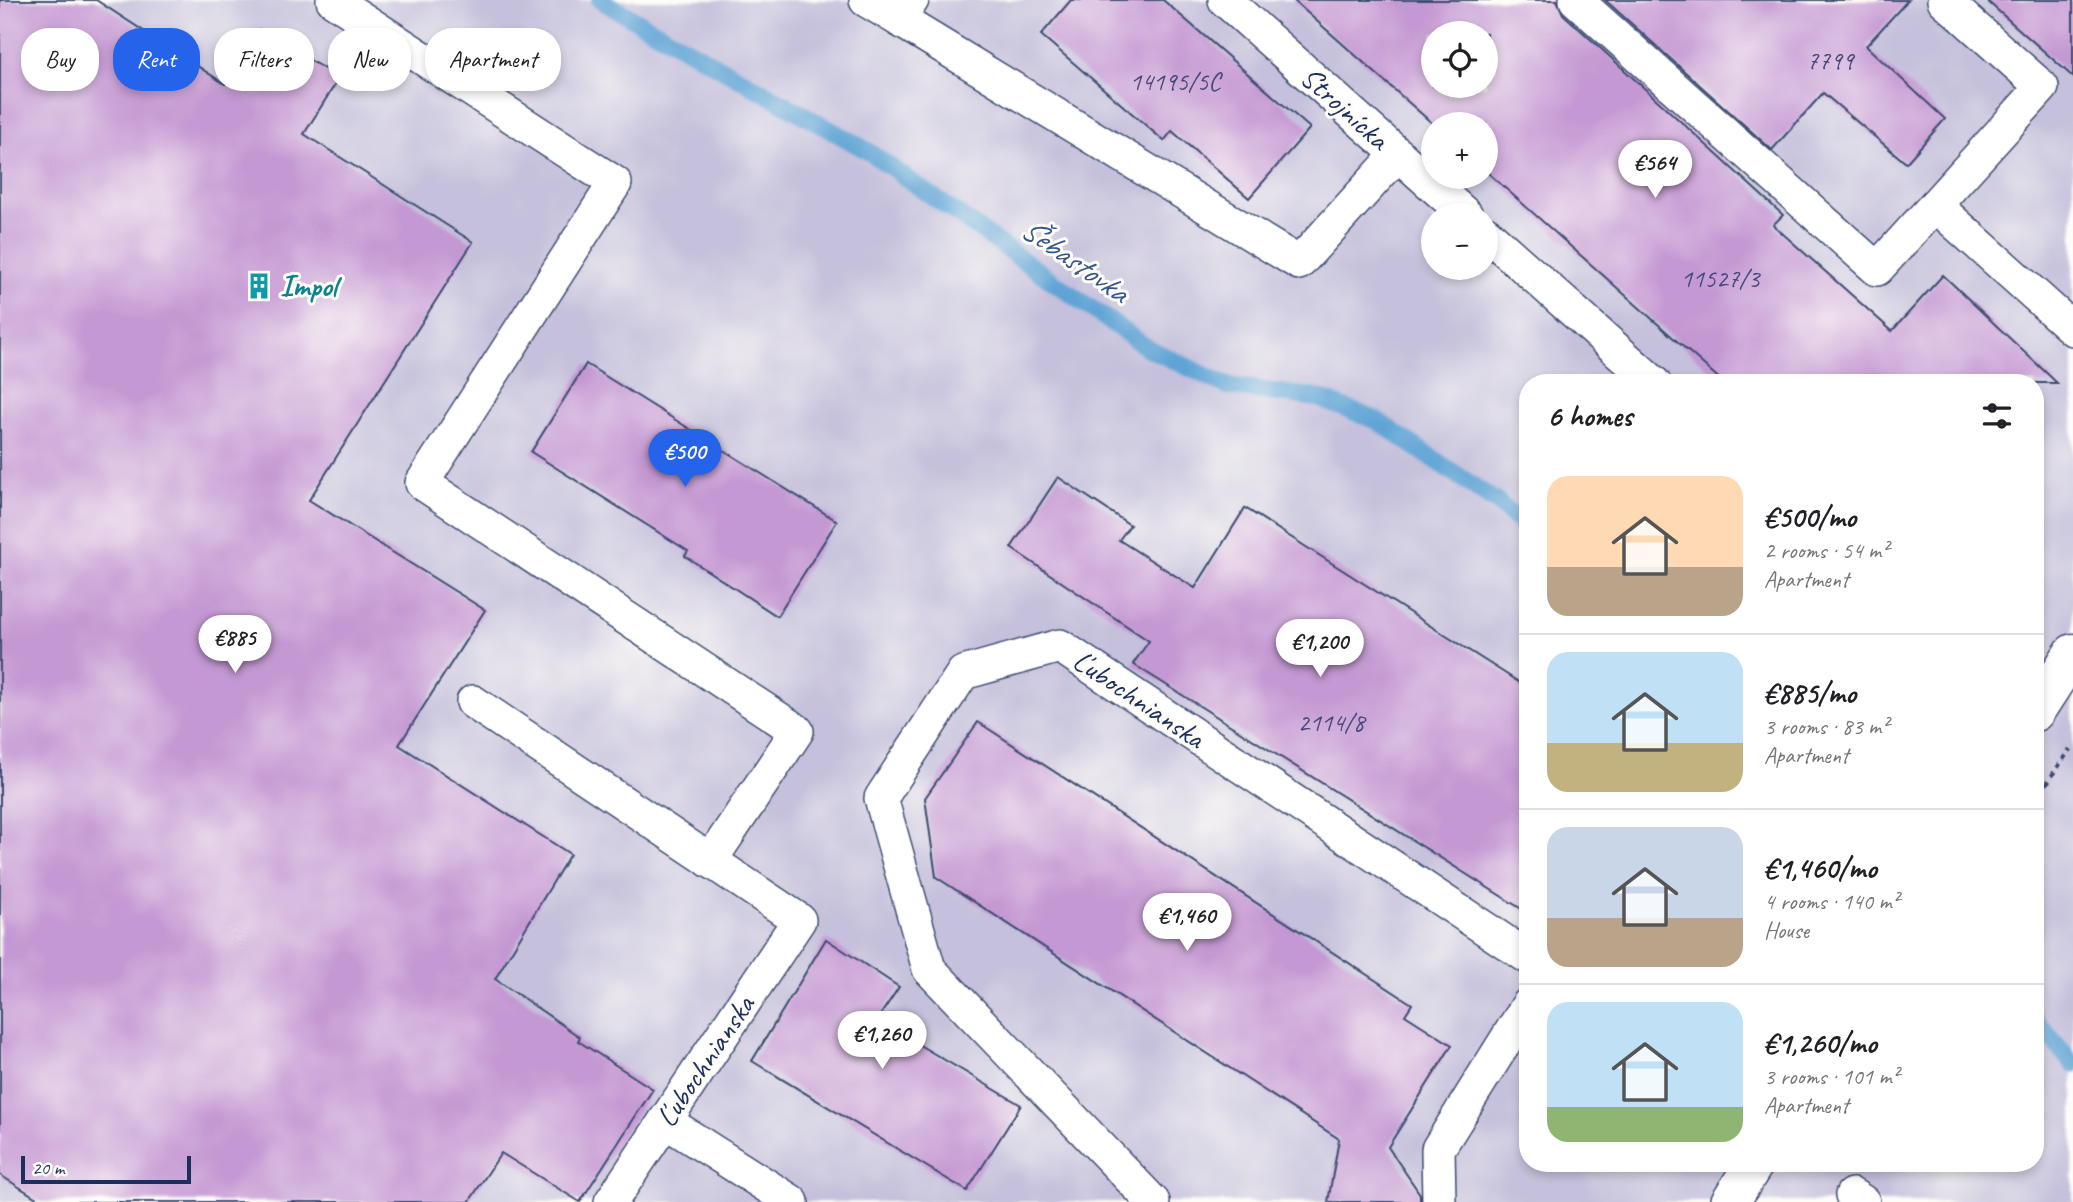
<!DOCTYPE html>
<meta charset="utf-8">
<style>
body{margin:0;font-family:Caveat,sans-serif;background:#f2f2f2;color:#202124;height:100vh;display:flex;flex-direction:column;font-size:26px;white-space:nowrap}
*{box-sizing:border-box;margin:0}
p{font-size:23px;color:#757577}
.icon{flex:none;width:38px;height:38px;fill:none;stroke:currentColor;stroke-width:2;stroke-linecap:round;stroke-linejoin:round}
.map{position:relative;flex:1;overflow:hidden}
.details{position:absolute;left:1519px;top:374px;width:525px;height:798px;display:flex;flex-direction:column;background:#fff;border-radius:28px;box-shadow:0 4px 10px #0003}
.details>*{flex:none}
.guide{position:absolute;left:21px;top:28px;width:665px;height:63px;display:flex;gap:14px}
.controls{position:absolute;left:1421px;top:21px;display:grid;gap:14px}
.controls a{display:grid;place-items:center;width:77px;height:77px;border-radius:50%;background:#fff;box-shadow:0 4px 10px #0003;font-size:35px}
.scale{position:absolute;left:21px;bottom:18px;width:170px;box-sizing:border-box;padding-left:7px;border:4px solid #1b2f5e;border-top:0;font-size:19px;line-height:24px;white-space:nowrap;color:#1b2f5e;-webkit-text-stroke:5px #fdfcf7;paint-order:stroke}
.price{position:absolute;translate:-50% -60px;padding:0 16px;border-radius:24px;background:#fff;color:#222;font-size:23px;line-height:46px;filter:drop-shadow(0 2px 4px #0008)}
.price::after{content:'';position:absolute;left:50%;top:42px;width:21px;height:16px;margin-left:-10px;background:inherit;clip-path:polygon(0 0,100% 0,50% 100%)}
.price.active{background:#2563eb;color:#fff}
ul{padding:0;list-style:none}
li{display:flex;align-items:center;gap:21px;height:175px;padding:0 28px}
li+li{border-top:2px solid #e0e0e0}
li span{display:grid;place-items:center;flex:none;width:196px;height:140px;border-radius:21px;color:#555}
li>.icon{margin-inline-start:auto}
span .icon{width:84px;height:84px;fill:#fffc;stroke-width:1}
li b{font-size:30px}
h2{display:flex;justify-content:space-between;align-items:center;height:84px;padding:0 28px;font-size:30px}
.pill{padding:0 24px;border-radius:28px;background:#fff;box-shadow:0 4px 10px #0003;font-size:24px;line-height:63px}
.pill.active{background:#2563eb;color:#fff}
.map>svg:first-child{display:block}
.industrial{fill:#c5c0db;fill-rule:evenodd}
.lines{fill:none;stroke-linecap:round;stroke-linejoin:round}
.stream{stroke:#60a4d5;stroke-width:18}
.building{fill:#c498d3;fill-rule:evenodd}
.lane-casing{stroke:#3c4c71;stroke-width:36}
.street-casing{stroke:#3c4c71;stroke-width:41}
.path{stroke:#3c4c71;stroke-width:4.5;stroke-dasharray:5 5;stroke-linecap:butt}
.lane{stroke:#fff;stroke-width:33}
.street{stroke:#fff;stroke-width:38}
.labels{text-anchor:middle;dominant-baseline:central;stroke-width:6;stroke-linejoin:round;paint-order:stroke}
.number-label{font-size:26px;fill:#45497b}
.street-label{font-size:30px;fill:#1b2f5e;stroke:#fdfcf7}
.culture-label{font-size:30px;font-weight:bold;fill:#0d838f;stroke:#fdfcf7;text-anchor:start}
.water-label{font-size:32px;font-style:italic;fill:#335888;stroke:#fdfcf7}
</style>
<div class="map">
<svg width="2073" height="1202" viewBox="0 0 2073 1202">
<rect width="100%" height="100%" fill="#fdfcf7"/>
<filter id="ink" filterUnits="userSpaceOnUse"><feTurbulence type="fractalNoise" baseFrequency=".0143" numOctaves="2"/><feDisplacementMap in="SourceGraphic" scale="14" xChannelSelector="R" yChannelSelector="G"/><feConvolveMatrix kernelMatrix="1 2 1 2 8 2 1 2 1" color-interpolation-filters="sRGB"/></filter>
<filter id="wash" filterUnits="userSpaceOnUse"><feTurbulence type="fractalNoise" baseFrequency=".00686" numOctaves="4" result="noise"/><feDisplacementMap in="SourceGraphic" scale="28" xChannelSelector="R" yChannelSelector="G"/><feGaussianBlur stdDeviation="1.57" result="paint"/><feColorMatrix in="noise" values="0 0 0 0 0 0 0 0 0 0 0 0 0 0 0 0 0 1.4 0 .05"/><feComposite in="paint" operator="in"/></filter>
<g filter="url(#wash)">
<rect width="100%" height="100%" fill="#f5f0dd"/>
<!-- industrial -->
<path class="industrial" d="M 0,0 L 2073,0 L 2073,1202 L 0,1202 ZM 1433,33 L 1486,33 L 1486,86 L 1433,86 ZM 1433,124 L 1486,124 L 1486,177 L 1433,177 ZM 1433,215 L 1486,215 L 1486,268 L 1433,268 ZM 1528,383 L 2035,383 L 2035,1164 L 1528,1164 Z"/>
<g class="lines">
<!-- stream -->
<g class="stream">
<path d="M 600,0 L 868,151 L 1146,347 L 1227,386 L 1318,398 L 1376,420 L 1498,503 L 1528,529"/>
<path d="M 2035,1019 L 2073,1064"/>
</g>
</g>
<g id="blocks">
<!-- building -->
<g class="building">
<path d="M 0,0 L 96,0 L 225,84 L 259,29 L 339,78 L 304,134 L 473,242 L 309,500 L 485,610 L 399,745 L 570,854 L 495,979 L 580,1037 L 578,1041 L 653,1089 L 580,1202 L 501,1153 L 469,1202 L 43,1202 L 0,1175 Z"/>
<path d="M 1071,0 L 1163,0 L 1310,128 L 1249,198 L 1172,131 L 1164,141 L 1041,35 Z"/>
<path d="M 1293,0 L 1557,0 L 1563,14 L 1783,215 L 1773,225 L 1892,331 L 1943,275 L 2057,383 L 1724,383 L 1486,171 L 1486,124 L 1433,124 ZM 1433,33 L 1486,33 L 1486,86 L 1433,86 Z"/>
<path d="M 1605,0 L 1908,0 L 1866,46 L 1945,119 L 1906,163 L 1823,93 L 1772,150 Z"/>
<path d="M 1986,0 L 2073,0 L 2073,77 Z"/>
<path d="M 586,364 L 837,521 L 777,616 L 685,556 L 688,551 L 531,452 Z"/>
<path d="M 1058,477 L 1130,525 L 1119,540 L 1195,588 L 1245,508 L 1528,688 L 1528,913 L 1133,664 L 1149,641 L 1011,548 Z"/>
<path d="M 978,722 L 1412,1004 L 1405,1015 L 1452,1045 L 1388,1147 L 1420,1194 L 1420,1202 L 1328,1202 L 1339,1139 L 936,877 L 925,798 Z"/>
<path d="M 826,939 L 899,987 L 877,1020 L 1021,1105 L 967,1191 L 752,1061 Z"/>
</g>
</g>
</g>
<g filter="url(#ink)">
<use href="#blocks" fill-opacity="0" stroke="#3c4c71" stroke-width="2"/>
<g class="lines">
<!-- lane casing -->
<g class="lane-casing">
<g id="lane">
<path d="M 333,0 L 615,183 L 422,483 L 797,731 L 710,861"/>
<path d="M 866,0 L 898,19"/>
<path d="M 912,0 L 898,19 L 1299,263 L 1398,154"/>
<path d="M 1225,0 L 1466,215"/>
<path d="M 1576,0 L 1877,269 L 1935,205 L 2073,329"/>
<path d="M 1935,205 L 2042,87 L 1944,0"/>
<path d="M 1486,233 L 1654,383"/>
<path d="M 473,702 L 799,920 L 611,1202"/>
<path d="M 665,1121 L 792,1202"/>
<path d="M 1852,1195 L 1863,1202"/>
<path d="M 1153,1202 L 929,969 L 881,798 L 963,673 L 1060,646 L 1528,957"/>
<path d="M 1439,1202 L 1438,1149 L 1528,1005"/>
</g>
</g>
<!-- street casing -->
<g class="street-casing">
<g id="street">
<path d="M 2035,712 L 2073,653"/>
<path d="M 1730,1202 L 1754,1164"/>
</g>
</g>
<!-- path -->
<path class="path" d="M 2035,801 L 2070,749"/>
<!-- lane -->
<use href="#lane" class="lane"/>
<!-- street -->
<use href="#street" class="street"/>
</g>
</g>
<!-- icons -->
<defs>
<g id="building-bare" transform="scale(2.1)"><path d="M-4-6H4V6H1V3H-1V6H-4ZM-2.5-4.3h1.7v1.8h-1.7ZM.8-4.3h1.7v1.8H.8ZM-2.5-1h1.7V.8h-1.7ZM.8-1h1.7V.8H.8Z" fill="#0f9aa8" stroke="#fdfcf7" stroke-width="2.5" paint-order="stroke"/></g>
</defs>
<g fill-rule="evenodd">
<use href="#building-bare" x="259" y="286"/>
</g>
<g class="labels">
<!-- number labels -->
<g class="number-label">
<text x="1830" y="60">7799</text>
<text x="1175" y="81">14195/5C</text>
<text x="1720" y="278">11527/3</text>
<text x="1331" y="722">2114/8</text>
</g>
<!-- street labels -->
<g class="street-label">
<text transform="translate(1345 108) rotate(42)">Strojnícka</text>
<text transform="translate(1139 699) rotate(34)">Ľubochnianska</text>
<text transform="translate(705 1061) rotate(-56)">Ľubochnianska</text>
</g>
<!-- culture labels -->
<g class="culture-label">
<text x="280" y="286">Impol</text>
</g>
<!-- water labels -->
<g class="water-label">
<text transform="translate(1075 260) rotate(35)">Šebastovka</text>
</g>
</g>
</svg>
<div class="controls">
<a><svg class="icon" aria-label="locate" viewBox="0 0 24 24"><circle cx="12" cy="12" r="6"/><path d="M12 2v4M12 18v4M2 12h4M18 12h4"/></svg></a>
<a>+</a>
<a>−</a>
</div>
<div class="scale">20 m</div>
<b class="price" style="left:1655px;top:200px">€564</b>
<b class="price active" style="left:685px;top:489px">€500</b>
<b class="price" style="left:235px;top:675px">€885</b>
<b class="price" style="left:1320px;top:679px">€1,200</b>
<b class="price" style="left:1187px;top:953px">€1,460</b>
<b class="price" style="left:882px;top:1071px">€1,260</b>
<div class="guide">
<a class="pill">Buy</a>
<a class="pill active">Rent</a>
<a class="pill">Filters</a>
<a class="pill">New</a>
<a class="pill">Apartment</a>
</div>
<section class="details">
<h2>6 homes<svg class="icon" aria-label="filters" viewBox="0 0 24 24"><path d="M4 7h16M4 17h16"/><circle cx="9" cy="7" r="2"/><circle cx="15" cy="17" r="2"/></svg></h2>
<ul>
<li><span style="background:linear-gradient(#ffd9b3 65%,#b9a48a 0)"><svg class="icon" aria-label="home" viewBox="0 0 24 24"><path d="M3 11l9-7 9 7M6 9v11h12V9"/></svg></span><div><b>€500/mo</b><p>2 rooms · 54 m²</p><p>Apartment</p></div></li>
<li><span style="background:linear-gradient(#bfe0f5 65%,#c2b280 0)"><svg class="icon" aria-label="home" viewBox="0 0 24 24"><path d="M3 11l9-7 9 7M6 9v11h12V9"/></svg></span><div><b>€885/mo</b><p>3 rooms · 83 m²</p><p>Apartment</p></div></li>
<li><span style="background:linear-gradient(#c9d6e8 65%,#b9a48a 0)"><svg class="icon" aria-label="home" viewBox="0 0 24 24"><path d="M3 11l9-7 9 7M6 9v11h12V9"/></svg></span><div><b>€1,460/mo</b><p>4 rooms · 140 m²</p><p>House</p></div></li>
<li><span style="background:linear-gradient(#bfe0f5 75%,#8fb573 0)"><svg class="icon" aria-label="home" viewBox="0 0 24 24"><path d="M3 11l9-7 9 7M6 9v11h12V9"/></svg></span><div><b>€1,260/mo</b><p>3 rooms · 101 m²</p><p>Apartment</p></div></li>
</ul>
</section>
</div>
